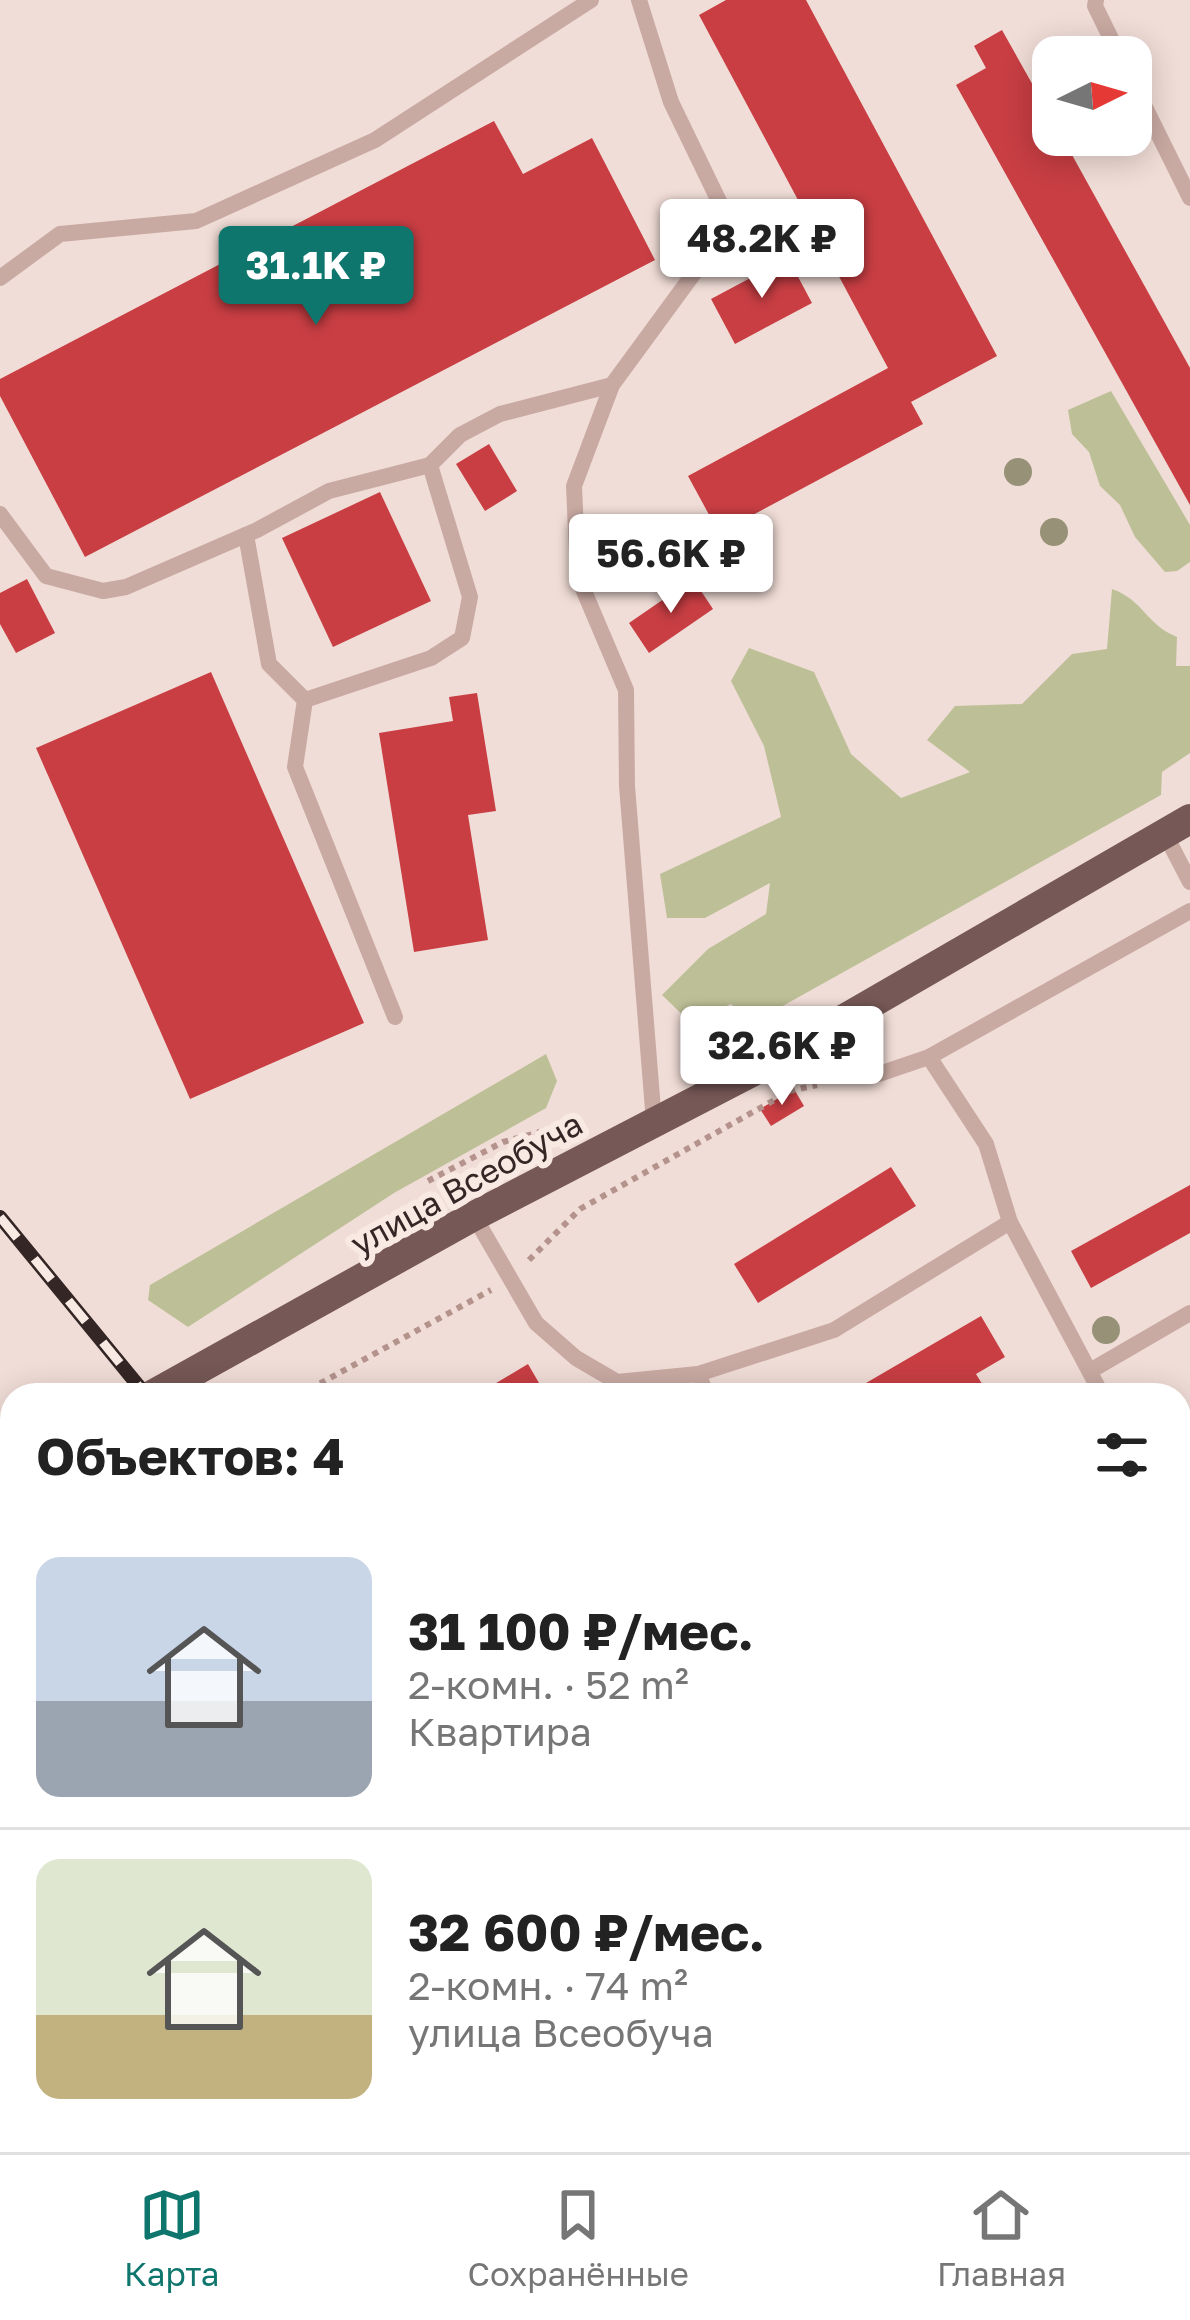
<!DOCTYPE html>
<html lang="ru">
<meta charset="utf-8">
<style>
body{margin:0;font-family:"Golos Text",sans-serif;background:#f6f6f6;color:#222;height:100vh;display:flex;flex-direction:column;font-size:45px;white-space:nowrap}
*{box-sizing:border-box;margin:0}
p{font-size:39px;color:#767676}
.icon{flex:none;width:66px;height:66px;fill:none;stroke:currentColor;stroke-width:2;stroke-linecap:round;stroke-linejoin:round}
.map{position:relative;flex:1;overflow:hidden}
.drawer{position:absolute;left:0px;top:1383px;width:1191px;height:771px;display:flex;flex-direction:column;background:#fff;border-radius:36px 36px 0 0;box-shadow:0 6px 30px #0003}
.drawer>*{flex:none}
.needle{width:78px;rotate:85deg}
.fabs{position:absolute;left:1032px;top:36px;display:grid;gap:24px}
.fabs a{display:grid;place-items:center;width:120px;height:120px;border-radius:24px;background:#fff;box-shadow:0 6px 30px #0003;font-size:60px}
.price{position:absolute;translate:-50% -102px;padding:0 27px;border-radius:12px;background:#fff;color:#222;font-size:39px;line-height:78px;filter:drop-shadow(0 3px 6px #0008)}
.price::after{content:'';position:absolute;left:50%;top:72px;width:36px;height:27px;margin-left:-18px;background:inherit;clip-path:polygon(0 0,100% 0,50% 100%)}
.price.current{background:#0f766e;color:#fff}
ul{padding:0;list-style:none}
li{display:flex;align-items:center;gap:36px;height:300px;padding:0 36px}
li+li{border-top:3px solid #e0e0e0}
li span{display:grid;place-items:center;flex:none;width:336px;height:240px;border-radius:24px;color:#555}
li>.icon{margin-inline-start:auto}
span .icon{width:144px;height:144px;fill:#fffc;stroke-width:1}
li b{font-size:51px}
h2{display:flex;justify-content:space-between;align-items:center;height:144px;padding:0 36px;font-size:51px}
.dock{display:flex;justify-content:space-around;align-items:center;height:168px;border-top:3px solid #e0e0e0;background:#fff;font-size:33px;color:#767676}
.dock a{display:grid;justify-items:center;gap:6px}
.dock .current{color:#0f766e}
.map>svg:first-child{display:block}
.green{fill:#bdc097}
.building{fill:#c83e43}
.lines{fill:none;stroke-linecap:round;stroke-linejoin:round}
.path{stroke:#b5938d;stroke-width:6;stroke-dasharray:6 6;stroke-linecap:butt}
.service{stroke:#c9aaa3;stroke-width:16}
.tertiary{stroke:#c9aaa3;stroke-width:30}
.primary{stroke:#765856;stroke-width:30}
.rail-casing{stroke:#342625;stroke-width:14}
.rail{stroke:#f9e9e3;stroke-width:9;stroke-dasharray:27;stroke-linecap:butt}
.tree{fill:#979177}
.labels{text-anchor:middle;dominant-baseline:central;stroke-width:12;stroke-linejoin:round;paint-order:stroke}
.street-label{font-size:33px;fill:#342625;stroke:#f9e9e3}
</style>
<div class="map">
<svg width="1190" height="2152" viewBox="0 0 1190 2152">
<rect width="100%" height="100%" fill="#f1ddd7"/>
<!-- green -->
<g class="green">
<path d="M 1111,391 L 1190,525 L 1190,562 L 1177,571 L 1165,572 L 1135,537 L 1120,505 L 1100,486 L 1089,452 L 1072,434 L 1068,410 Z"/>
<path d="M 1112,589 C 1145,601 1144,623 1177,637 L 1176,666 L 1190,666 L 1190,753 L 1162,772 L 1161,795 L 754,1022 L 731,1004 L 690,1022 L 662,995 L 708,949 L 766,914 L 770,883 L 705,918 L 667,918 L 660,874 L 781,817 L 764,746 L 731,681 L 749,648 L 814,672 L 851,754 L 901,798 L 970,772 L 927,740 L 955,706 L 1022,704 L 1072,654 L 1107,649 Z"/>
<path d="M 546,1054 L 557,1081 L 546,1108 L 394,1193 L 188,1327 L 148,1300 L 150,1285 Z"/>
</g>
<!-- building -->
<g class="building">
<path d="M 726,0 L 806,0 L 997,356 L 911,402 L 923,424 L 719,533 L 688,476 L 888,368 L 699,15 Z"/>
<path d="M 1002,30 L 1053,121 L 1053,135 L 1061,135 L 1190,368 L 1190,505 L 956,85 L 986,68 L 974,46 Z"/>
<path d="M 494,121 L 523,174 L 592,138 L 655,260 L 85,557 L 0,396 L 0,379 Z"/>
<path d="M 788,258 L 812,303 L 735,344 L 711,299 Z"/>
<path d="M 489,444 L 517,491 L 485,511 L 456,464 Z"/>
<path d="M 380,492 L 431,601 L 333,647 L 282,538 Z"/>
<path d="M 27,579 L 55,633 L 16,653 L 0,624 L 0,593 Z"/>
<path d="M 693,579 L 713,609 L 649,653 L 629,623 Z"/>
<path d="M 211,672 L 364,1023 L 190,1099 L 36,748 Z"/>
<path d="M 477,693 L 496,811 L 468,815 L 488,940 L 414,952 L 379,733 L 453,721 L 449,697 Z"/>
<path d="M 794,1089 L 804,1106 L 771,1126 L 760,1109 Z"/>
<path d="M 891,1167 L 916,1206 L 758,1303 L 734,1264 Z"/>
<path d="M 1190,1185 L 1190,1233 L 1091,1288 L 1071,1251 Z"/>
<path d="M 981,1316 L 1005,1357 L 976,1374 L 984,1387 L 971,1395 L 946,1395 L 943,1391 L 936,1395 L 873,1395 L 866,1383 Z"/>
<path d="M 528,1364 L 546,1395 L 476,1395 Z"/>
<path d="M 0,1649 L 12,1653 L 12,1738 L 0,1734 Z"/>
<path d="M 0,2108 L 12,2111 L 12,2142 L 26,2142 L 23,2152 L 0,2152 Z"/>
</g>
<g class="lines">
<!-- path -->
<g class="path">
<path d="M 789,1091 L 817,1085"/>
<path d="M 428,1181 L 503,1142 L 540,1132"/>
<path d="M 529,1260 L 580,1209 L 778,1098"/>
<path d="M 299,1395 L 491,1290"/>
<path d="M 0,1512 L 12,1508"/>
<path d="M 0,1920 L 12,1923"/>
<path d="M 420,2142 L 452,2152"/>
</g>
<!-- service -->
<g class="service">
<path d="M 639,0 L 671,102 L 730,224 L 612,385 L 574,486 L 578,577 L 626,690 L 627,786 L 654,1122"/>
<path d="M 1096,0 L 1095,6 L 1120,57"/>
<path d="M 1131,79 L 1190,198"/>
<path d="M 0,278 L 60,234 L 196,221 L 375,140 L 591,0"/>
<path d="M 0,514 L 46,576 L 103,591 L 126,587 L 257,530 L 329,491 L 430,465 L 460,435 L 500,414 L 612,385"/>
<path d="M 246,535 L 269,664 L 305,700 L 431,658 L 462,638 L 470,597 L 430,465"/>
<path d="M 305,700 L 295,767 L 395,1017"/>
<path d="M 1165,834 L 1190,882"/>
<path d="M 795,1047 L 848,1070 L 879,1074 L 929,1057 L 1190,911"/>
<path d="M 929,1057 L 986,1144 L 1010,1222 L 1102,1395"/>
<path d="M 474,1216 L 536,1323 L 576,1358 L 617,1382 L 698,1374 L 834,1330 L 1010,1222"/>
<path d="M 1090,1371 L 1190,1313"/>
<path d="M 698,1374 L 707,1395"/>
<path d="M 1179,1546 L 1190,1549"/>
<path d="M 1179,1578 L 1190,1564"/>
<path d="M 194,2152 L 197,2142"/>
</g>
<!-- tertiary -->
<g class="tertiary">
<path d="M 0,1973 L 12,1977"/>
<path d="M 530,2142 L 562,2152"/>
</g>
<!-- primary -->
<g class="primary">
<path d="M 152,1395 L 474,1216 L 763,1066 L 1190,819"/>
<path d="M 0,1468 L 12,1463"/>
</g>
<!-- rail casing -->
<g class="rail-casing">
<g id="rail">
<path d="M 0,1217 L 146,1395"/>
<path d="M 0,1752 L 12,1755"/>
<path d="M 1179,2023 L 1190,2023"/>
<path d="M 1179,2130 L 1190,2134"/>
</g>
</g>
<!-- rail -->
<use href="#rail" class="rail"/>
</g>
<!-- trees -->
<g class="tree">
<circle cx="1018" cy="472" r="14"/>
<circle cx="1054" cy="532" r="14"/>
<circle cx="1106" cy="1330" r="14"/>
</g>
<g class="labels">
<!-- street labels -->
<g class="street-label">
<text transform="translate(466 1183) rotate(-29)">улица Всеобуча</text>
</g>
</g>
</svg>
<div class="fabs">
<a><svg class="needle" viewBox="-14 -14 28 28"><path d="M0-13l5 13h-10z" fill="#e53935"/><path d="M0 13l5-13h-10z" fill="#767676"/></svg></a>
</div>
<b class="price" style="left:762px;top:301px">48.2K ₽</b>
<b class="price current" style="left:316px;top:328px">31.1K ₽</b>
<b class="price" style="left:671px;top:616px">56.6K ₽</b>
<b class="price" style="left:782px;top:1108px">32.6K ₽</b>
<section class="drawer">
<h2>Объектов: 4<svg class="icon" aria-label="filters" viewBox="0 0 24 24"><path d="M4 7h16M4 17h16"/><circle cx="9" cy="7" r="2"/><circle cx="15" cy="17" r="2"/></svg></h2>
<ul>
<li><span style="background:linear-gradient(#c9d6e8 60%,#9aa5b1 0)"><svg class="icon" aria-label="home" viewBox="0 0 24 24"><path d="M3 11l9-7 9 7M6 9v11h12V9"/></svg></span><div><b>31 100 ₽/мес.</b><p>2-комн. · 52 m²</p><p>Квартира</p></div></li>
<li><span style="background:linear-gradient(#dfe7d0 65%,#c2b280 0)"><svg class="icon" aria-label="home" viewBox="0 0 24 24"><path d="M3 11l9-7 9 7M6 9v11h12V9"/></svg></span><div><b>32 600 ₽/мес.</b><p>2-комн. · 74 m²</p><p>улица Всеобуча</p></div></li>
</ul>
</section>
</div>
<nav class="dock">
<a class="current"><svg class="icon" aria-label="map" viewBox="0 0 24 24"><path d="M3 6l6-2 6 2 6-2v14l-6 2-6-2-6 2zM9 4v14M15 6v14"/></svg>Карта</a>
<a><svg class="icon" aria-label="saved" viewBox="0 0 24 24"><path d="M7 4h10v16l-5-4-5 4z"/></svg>Сохранённые</a>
<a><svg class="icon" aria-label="home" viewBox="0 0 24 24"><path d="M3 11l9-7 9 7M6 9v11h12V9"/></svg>Главная</a>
</nav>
